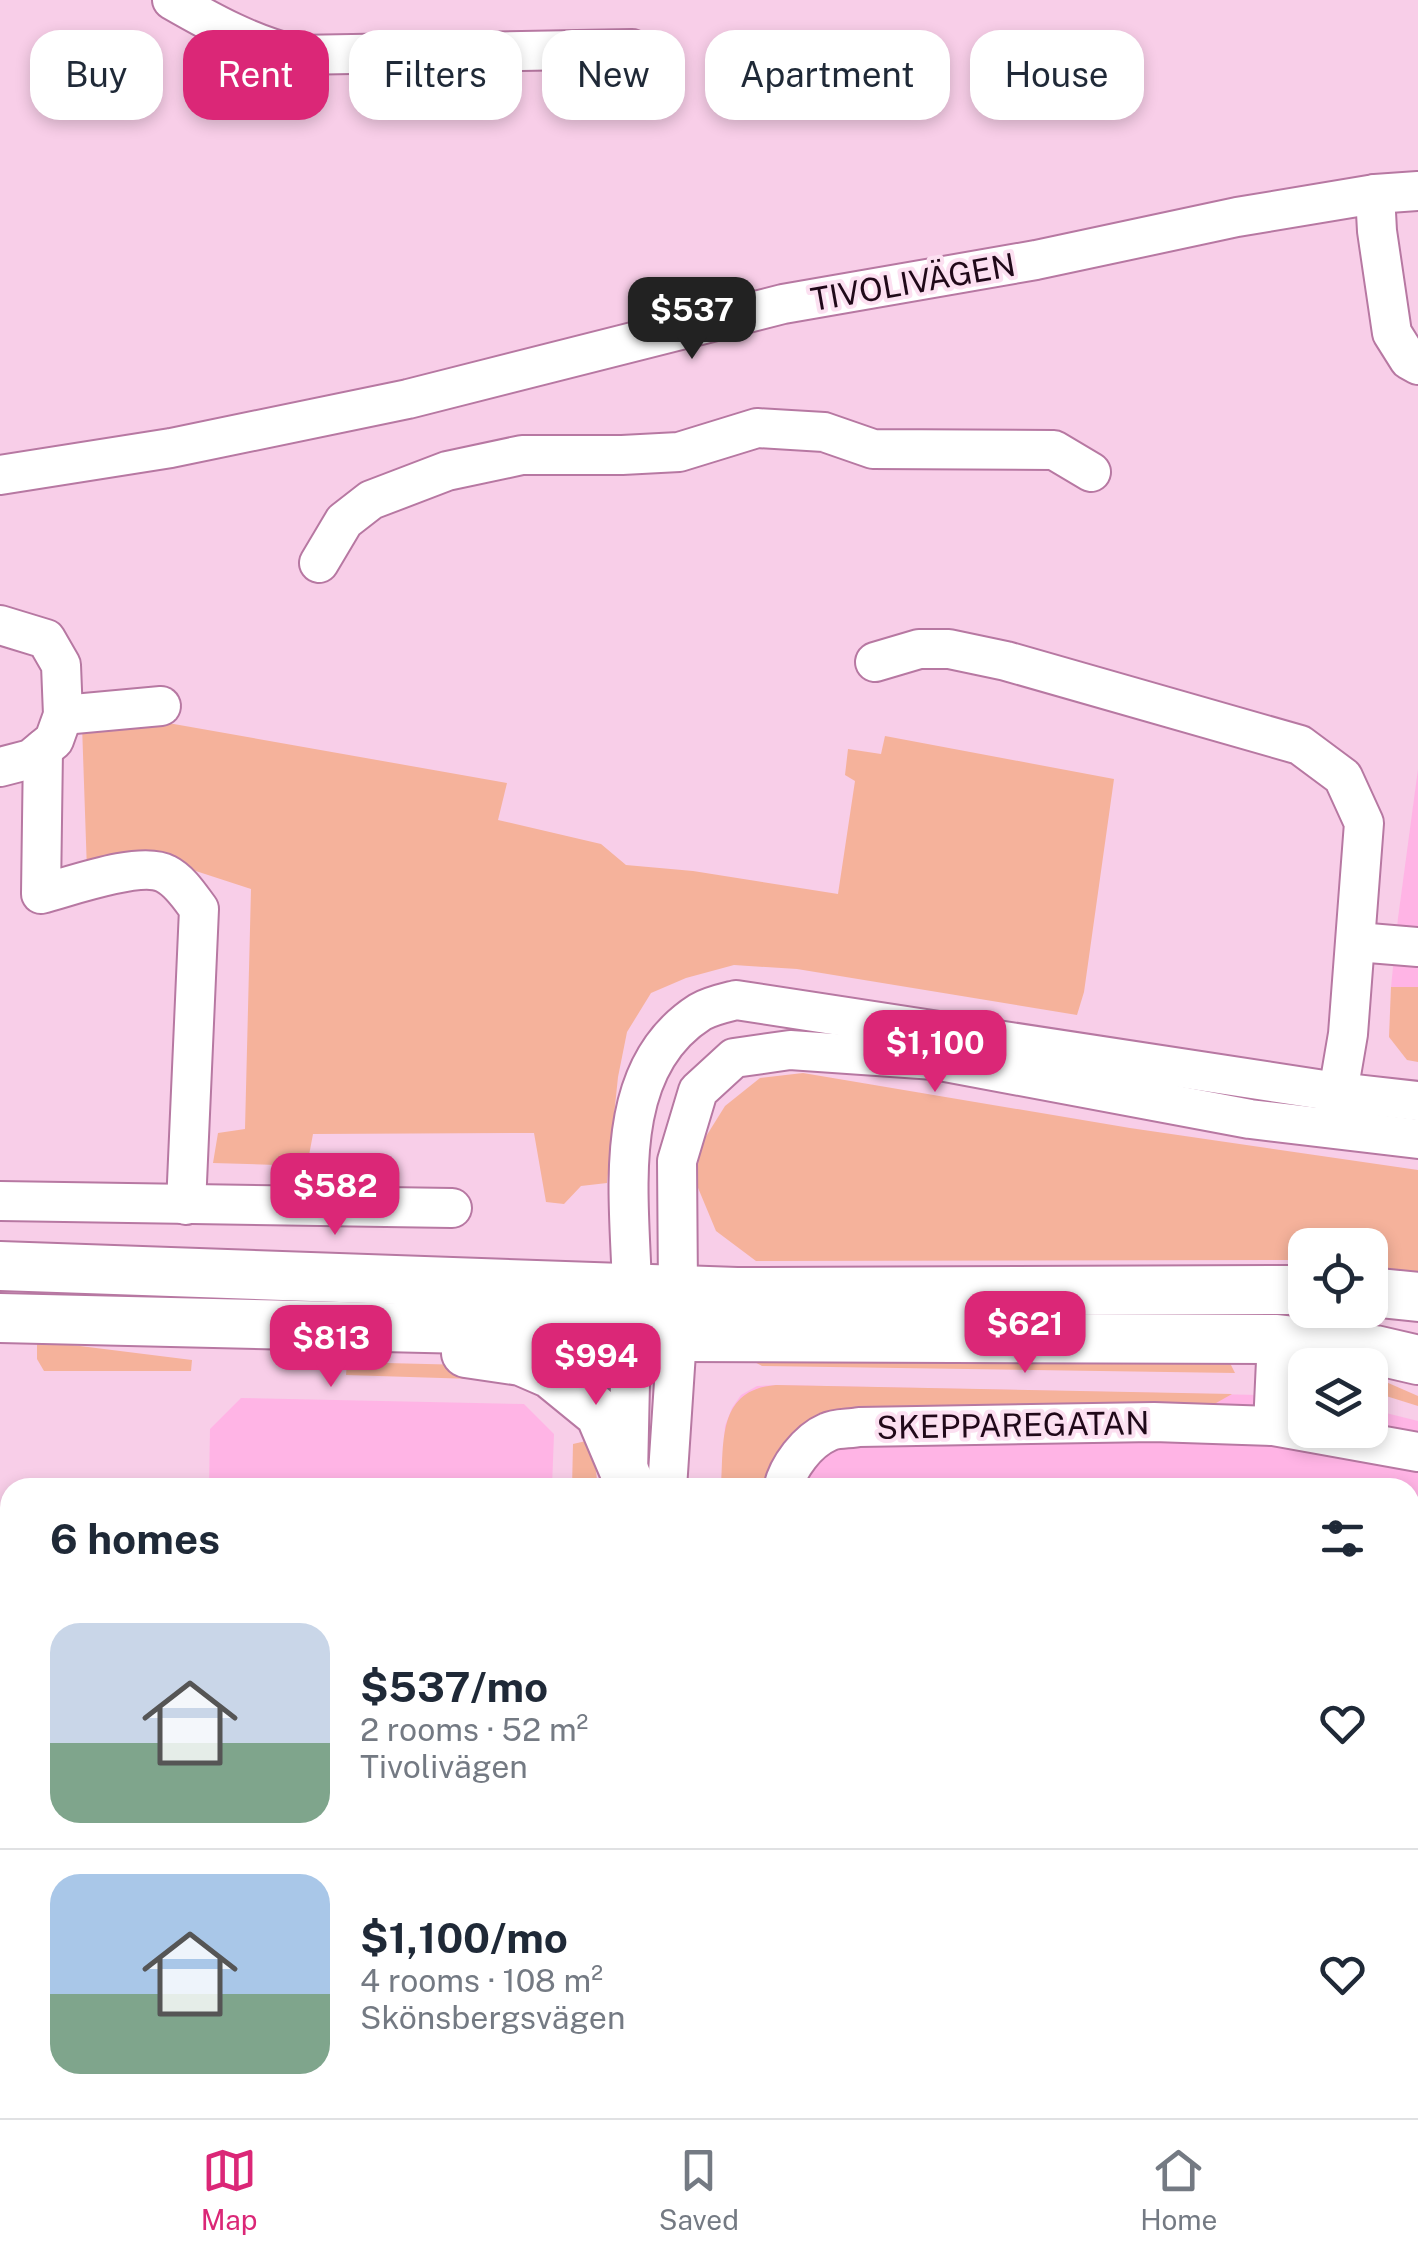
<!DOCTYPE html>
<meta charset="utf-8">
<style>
body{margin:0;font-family:"Public Sans",sans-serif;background:#f2f2f3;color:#1f2937;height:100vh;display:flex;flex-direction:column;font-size:38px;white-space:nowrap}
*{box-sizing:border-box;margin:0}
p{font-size:32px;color:#747a83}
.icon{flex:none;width:55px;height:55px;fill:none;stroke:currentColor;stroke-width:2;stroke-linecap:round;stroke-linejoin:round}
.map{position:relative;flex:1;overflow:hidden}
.drawer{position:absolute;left:0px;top:1478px;width:1420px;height:642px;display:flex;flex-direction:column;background:#fff;border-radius:30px 30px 0 0;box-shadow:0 5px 15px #0003}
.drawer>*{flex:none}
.guide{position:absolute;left:30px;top:30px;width:1360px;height:90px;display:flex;gap:20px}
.buttons{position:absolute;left:1288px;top:1228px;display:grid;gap:20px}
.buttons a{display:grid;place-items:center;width:100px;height:100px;border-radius:20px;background:#fff;box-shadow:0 5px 15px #0003;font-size:50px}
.price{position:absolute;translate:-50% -85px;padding:0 22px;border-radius:20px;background:#db2777;color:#fff;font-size:32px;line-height:65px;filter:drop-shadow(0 2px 5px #0008)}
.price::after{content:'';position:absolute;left:50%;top:60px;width:30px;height:22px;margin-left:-15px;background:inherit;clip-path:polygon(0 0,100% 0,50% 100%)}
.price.current{background:#222;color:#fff}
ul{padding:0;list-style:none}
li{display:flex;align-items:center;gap:30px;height:250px;padding:0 50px}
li+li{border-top:2px solid #e0e1e3}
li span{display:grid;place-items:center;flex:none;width:280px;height:200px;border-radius:30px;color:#555}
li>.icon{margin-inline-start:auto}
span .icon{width:120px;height:120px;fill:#fffc;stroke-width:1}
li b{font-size:42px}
h2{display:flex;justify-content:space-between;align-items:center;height:120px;padding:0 50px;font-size:42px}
.chip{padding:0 35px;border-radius:30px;background:#fff;box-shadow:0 5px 15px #0003;font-size:35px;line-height:90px}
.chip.current{background:#db2777;color:#fff}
.tabs{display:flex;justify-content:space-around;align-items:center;height:140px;border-top:2px solid #e0e1e3;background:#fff;font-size:28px;color:#747a83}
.tabs a{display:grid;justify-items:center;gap:5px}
.tabs .current{color:#db2777}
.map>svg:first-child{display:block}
.built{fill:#ffb4e5}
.green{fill:#f5b29b}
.water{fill:#f89fda}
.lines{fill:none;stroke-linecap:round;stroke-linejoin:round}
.minor-casing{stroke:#b778a2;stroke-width:42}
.major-casing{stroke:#b778a2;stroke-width:52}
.minor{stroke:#fff;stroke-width:38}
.major{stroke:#fff;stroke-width:48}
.labels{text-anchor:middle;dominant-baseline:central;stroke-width:8;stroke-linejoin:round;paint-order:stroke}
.street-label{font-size:32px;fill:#200919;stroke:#fce0f1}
</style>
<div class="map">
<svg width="1418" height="2118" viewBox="0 0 1418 2118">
<rect width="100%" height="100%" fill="#f8cee8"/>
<!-- built -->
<g class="built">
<path d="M 1418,769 L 1418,987 L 1391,987 L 1398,918 Z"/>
<path d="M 776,1385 L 1305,1396 L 1305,1430 L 1370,1430 L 1370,1409 L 1418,1421 L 1418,1938 L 1410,1937 L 1410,1488 L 721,1488 L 725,1426 L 732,1408 L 741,1395 L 757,1386 Z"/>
<path d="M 241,1398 L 524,1404 L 554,1434 L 552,1487 L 209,1487 L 210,1429 Z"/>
</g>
<!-- green -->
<g class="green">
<path d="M 134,717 L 507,783 L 498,820 L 601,844 L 626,865 L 693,871 L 838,894 L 855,781 L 845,775 L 848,749 L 881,754 L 885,736 L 1114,779 L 1084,992 L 1077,1015 L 797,969 L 734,965 L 686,978 L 651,993 L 627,1032 L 618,1077 L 607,1183 L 581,1186 L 564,1204 L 546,1202 L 534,1133 L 313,1134 L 307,1166 L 213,1163 L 218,1133 L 245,1129 L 251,889 L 162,860 L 87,871 L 82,725 Z"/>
<path d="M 1391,987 L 1418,987 L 1418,1062 L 1407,1060 L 1389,1037 Z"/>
<path d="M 803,1073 L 1130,1128 L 1418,1170 L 1418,1273 L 1370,1265 L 1370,1245 L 1305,1245 L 1305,1260 L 756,1261 L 716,1231 L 696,1183 L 700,1146 L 725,1106 L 760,1078 Z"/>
<path d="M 37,1344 L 72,1345 L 192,1360 L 191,1371 L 44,1371 L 37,1359 Z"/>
<path d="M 751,1360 L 1221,1360 L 1230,1363 L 1235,1373 L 762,1366 Z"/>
<path d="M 347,1362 L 466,1365 L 505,1380 L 346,1375 Z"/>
<path d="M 1370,1375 L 1418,1396 L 1418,1406 L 1370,1391 Z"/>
<path d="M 776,1385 L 1232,1394 L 1209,1407 L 798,1431 L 774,1458 L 761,1487 L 721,1488 C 724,1441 717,1390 776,1385 Z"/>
<path d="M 586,1441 L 594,1456 L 598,1487 L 572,1488 L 573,1444 Z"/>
<rect x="0" y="1716" width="10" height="177"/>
</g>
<!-- water -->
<g class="water">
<rect x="0" y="1893" width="10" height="158"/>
<path d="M 1410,2017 L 1418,2018 L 1418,2118 L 850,2118 L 766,2110 L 1410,2110 Z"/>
</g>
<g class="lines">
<!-- minor casing -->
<g class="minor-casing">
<g id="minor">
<path d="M 172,0 C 212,23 250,44 295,55 L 632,49"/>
<path d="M 1375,194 L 1377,231 L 1392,333 L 1409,360 L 1418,365"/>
<path d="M 0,475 L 171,448 L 408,399 L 783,304 L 1036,260 L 1237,217 L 1375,194 L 1418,191"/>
<path d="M 319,563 L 344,521 L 371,500 L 447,471 L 522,455 L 622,455 L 679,452 L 757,428 L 824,432 L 873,449 L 1054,450 L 1091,472"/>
<path d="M 0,625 L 46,639 L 61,665 L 63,715 L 54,740 L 31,759 L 0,767"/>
<path d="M 875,662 L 919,649 L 949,649 L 1006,661 L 1300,745 L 1343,777 L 1364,823 L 1348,1034 L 1334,1116"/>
<path d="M 63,715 L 161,706"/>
<path d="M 43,749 L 41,894 C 69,887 141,860 166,874 C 180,881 190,897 199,909 L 186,1205"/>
<path d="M 1357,942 L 1418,947"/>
<path d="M 0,1201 L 452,1208"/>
<path d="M 632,1289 C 630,1197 609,1070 700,1012 C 710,1006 724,1003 736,1000 L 1337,1092 L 1418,1101"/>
<path d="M 678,1290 L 677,1161 L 698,1091 L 734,1058 L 790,1050 L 935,1060 L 1250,1119 L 1418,1139"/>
<path d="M 1277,1339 L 1273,1426 L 1418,1452"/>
<path d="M 628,1475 L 631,1336"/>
<path d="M 667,1488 L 677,1337"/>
<path d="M 783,1488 C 788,1467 807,1441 828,1432 C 836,1428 850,1429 859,1427 L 1154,1422 L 1273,1426"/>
<path d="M 0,1685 L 10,1684"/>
<path d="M 571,2118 L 571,2110"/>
</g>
</g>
<!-- major casing -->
<g class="major-casing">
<g id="major">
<path d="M 0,1266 L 737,1292 L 1305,1290"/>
<path d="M 1370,1292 L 1418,1297"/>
<path d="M 0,1318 L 556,1331 L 677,1337 L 1277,1339 L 1375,1350 L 1418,1360"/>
<path d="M 466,1353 L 521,1361 L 551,1374 L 600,1414 L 628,1480"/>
</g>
</g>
<!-- minor -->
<use href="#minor" class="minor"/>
<!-- major -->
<use href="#major" class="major"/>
</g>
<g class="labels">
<!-- street labels -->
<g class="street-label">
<text transform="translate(913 282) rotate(-10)">TIVOLIVÄGEN</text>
<text transform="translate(1013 1425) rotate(-1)">SKEPPAREGATAN</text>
</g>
</g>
</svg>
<div class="buttons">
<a><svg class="icon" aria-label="locate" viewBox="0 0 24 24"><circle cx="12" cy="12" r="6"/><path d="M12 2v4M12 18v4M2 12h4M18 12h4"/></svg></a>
<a><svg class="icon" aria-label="layers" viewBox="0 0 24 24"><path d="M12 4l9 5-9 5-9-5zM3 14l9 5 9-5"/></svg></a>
</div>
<b class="price current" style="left:692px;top:362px">$537</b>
<b class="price" style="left:935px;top:1095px">$1,100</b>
<b class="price" style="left:335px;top:1238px">$582</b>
<b class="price" style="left:1025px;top:1376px">$621</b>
<b class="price" style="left:331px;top:1390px">$813</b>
<b class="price" style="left:596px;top:1408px">$994</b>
<div class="guide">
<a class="chip">Buy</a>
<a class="chip current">Rent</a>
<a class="chip">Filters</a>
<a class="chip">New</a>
<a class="chip">Apartment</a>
<a class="chip">House</a>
</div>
<section class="drawer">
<h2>6 homes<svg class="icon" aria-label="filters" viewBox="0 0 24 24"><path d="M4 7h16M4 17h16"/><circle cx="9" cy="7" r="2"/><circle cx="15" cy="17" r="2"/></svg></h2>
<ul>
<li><span style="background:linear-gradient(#c9d6e8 60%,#7fa58c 0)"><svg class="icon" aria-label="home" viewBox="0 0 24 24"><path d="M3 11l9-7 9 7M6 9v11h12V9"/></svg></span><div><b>$537/mo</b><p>2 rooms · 52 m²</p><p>Tivolivägen</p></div><svg class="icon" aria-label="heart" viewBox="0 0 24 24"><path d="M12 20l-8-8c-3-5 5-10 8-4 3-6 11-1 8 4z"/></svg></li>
<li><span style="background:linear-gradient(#a9c7e8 60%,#7fa58c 0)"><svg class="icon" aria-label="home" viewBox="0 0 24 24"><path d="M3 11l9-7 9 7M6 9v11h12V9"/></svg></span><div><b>$1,100/mo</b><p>4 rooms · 108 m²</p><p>Skönsbergsvägen</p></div><svg class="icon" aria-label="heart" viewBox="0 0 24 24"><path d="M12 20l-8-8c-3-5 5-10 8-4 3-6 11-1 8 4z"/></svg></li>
</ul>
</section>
</div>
<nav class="tabs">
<a class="current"><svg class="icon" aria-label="map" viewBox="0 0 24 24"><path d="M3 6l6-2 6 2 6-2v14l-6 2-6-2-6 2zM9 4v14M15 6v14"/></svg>Map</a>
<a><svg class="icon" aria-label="saved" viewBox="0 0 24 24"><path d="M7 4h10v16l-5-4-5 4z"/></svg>Saved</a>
<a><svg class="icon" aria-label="home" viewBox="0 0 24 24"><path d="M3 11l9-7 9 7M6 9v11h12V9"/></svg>Home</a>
</nav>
